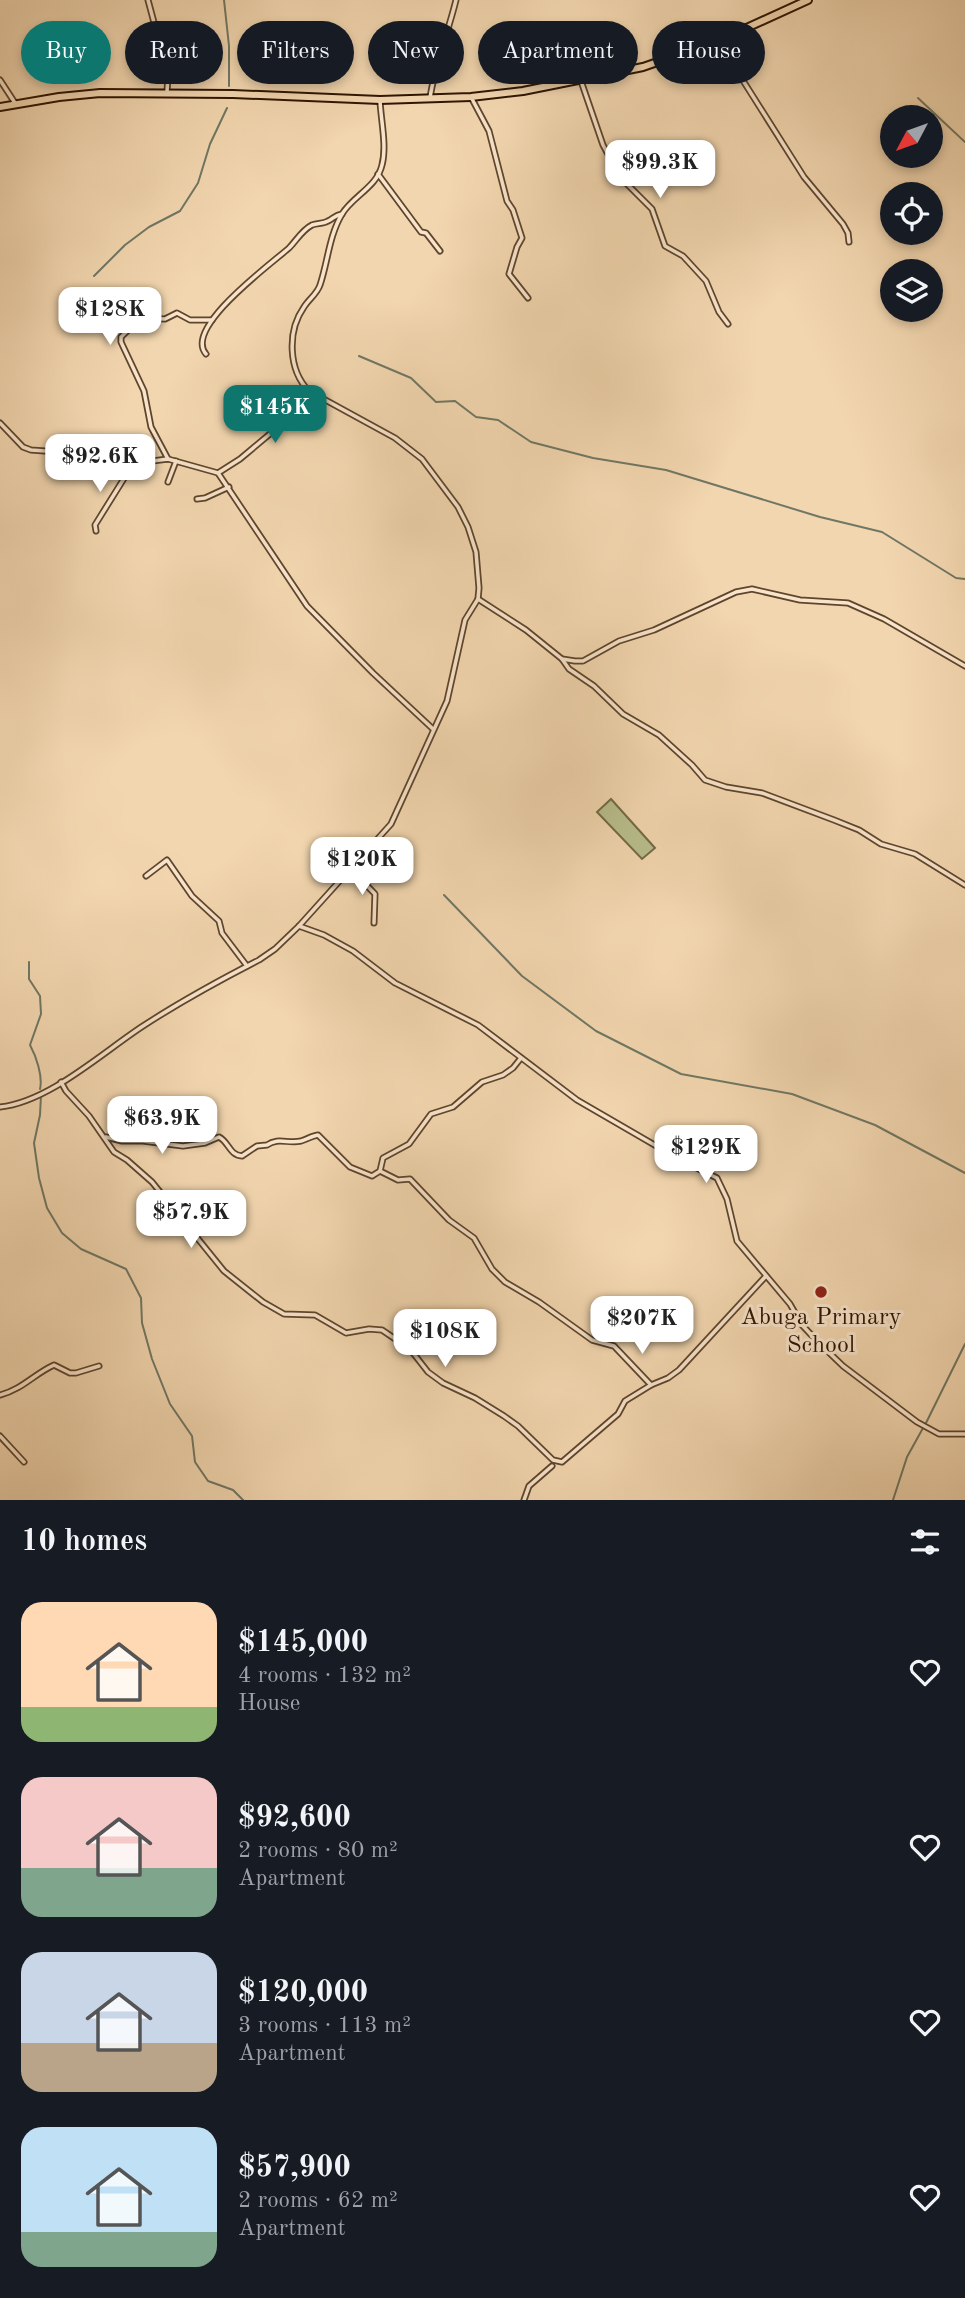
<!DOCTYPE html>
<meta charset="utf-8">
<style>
body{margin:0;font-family:"Old Standard TT",serif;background:#242831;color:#f1f3f6;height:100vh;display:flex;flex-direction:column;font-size:26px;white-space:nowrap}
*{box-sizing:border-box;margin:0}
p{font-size:23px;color:#9ea1a6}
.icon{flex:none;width:38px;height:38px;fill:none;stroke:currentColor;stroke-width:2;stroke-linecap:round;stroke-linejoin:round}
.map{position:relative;height:1500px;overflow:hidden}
.sheet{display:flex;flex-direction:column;background:#171b24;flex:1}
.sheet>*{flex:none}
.hud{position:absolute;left:21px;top:21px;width:924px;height:63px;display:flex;gap:14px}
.needle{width:46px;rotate:229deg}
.tools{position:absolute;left:880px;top:105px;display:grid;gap:14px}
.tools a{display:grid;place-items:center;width:63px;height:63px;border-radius:50%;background:#171b24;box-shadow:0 4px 10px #0003;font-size:35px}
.price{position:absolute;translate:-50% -60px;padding:0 16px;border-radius:14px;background:#fff;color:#222;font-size:23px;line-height:46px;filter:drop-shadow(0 2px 4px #0008)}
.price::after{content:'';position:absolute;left:50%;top:42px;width:21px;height:16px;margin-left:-10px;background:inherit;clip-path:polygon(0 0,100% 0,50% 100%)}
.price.active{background:#0f766e;color:#fff}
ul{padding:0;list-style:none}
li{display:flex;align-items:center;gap:21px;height:175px;padding:0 21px}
li span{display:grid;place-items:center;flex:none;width:196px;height:140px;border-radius:21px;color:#555}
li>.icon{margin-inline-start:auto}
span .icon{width:84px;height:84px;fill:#fffc;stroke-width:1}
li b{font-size:30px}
h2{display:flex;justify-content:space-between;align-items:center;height:84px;padding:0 21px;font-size:30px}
.tag{padding:0 24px;border-radius:32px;background:#171b24;box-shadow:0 4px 10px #0003;font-size:24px;line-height:63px}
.tag.active{background:#0f766e;color:#fff}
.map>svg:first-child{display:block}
.green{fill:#b8be8c;stroke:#736a46;stroke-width:2}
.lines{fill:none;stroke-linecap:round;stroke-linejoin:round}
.stream{stroke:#707764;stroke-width:2}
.minor-casing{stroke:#5f452c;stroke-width:7}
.major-casing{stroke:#2e1500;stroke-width:10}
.minor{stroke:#f7e4cb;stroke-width:3.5}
.major{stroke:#f2d6af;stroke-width:6}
.poi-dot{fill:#8f2418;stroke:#f7e4cb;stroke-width:2.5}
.labels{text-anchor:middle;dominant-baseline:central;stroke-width:6;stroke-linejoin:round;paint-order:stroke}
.poi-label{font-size:24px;fill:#2e1500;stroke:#f7e4cb}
</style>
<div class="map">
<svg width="965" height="1500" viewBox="0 0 965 1500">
<rect width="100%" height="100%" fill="#f2d6af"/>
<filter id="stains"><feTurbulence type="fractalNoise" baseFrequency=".00286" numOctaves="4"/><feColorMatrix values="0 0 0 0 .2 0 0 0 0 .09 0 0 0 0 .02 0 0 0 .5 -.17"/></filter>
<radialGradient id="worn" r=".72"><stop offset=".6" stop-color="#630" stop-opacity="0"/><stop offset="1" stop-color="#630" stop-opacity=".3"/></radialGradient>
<!-- green -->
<path class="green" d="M 611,799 L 655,848 L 642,859 L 597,812 Z"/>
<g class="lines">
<!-- stream -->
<g class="stream">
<path d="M 224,0 L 229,46 L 229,86"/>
<path d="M 918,98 L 965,142"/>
<path d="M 94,276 L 125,245 L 149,227 L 180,211 L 198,183 L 210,144 L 227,108"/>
<path d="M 359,356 L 411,378 L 436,402 L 455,401 L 476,417 L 498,420 L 531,442 L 593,458 L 666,470 L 820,517 L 882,532 L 956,578 L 965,579"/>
<path d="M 444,895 L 522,976 L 596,1031 L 681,1074 L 792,1094 L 875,1125 L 965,1173"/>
<path d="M 29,962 L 29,979 L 40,996 L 41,1014 L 30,1045 C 36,1056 43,1076 40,1089"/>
<path d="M 41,1095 L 40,1115 L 34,1143 L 39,1178 L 47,1208 L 62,1233 L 81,1249 L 126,1269 L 141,1298 L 142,1323 L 152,1359 L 170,1404 L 192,1436 L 195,1462 L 208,1481 L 233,1490 L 243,1500"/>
<path d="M 926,1423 L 965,1344"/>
<path d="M 893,1500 L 907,1457 L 923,1428"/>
</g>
<!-- minor casing -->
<g class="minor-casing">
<g id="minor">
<path d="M 148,0 L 168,75 L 167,92"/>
<path d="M 718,41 L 804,177 L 843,224 L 848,233 L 849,242"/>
<path d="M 0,80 L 15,103"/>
<path d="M 581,81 L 603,145 L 621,178 L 652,209 L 665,246 L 683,256 L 706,281 L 719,312 L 728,324"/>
<path d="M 471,97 L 489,131 L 507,201 L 513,210 L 522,238 L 517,247 L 509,274 L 528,298"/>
<path d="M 430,98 C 435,64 448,33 456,0"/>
<path d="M 378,174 L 421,232 L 426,233 L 440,251"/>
<path d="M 206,354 C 183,328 271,264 289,248 C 296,241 302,230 312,225 C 318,223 323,224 328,221 C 334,218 335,215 342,214"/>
<path d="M 248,406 L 277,428"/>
<path d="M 0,423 L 23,447 L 31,450 L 59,452 L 121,465 L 168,459 L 218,473 L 307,606 L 373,673 L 433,729"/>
<path d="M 168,459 L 151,427 L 144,391 L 121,342 L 121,337 L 141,318 L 165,319 L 177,313 L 190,320 L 212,320"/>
<path d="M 218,473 L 240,459 L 277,428 L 302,412 L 319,397"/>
<path d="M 168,482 L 176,461"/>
<path d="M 197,499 L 205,498 L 229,487"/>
<path d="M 96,531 L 95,525 L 133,464"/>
<path d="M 478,599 L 526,630 L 562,659 L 575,661 L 583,661 L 619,641 L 654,630 L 736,592 L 752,589 L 800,600 L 848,603 L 884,619 L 965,666"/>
<path d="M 562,659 L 569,669 L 594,686 L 623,714 L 659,735 L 692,765 L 705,780 L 726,787 L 762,793 L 834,820 L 859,830 L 881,844 L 915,854 L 965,885"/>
<path d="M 350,868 L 375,894 L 374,923"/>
<path d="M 146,876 L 167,860 L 192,896 L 219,921 L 222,933 L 247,966"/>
<path d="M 299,926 L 324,935 L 353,951 L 395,983 L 478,1025 L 577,1100 L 677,1158 L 717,1178 L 727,1199 L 737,1241 L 790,1304 L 802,1325 L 817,1341 L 843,1366 L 917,1422 L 939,1434 L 965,1434"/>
<path d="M 61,1082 L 66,1091 L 89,1116 L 114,1152 L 127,1160 L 152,1182 L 224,1271 L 263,1302 L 284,1314 L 315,1315 L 346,1333 L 369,1329 L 382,1330 L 410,1349 L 428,1372 L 443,1383 L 475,1398 L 504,1416 L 518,1426 L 553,1460 L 562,1462 L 618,1414 L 625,1401 L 651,1385"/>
<path d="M 0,1107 C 49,1102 103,1052 143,1026 C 180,1002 220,980 259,960 L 275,949 L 299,926 L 391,824 L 447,701 L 465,620 L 478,599 L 479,588 L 476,552 L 468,527 L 458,507 L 422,459 L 395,438 L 309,391 C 288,370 287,331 304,307 C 309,299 317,294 320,285 C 328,261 329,236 342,214 C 353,196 377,187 382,165 C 387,146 381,121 380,101"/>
<path d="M 106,1137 L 122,1141 L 143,1141 L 183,1146 L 205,1143 L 219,1137 C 229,1142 229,1155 242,1156 L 257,1146 L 267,1145 C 278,1137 288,1144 301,1141 C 307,1139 312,1136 318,1135 L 350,1167 L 372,1176 L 380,1171 L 383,1158 L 409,1144 L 431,1114 L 453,1107 L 482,1082 L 503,1075 L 513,1068 L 521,1058"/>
<path d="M 380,1171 L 398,1180 L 410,1179 L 449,1220 L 474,1238 L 492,1269 L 505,1282 L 539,1302 L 592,1340 L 614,1346 L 651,1385 L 668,1378 L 679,1370 L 766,1276"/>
<path d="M 0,1395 C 23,1389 34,1374 54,1365 L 70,1373 L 76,1373 L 99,1366"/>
<path d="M 0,1436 L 24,1462"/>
<path d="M 524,1500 L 529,1486 L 552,1466"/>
</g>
</g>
<!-- major casing -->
<g class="major-casing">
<path id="major" d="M 0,107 L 59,97 L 100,93 L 233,94 L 380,100 L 471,97 L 523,91 L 643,67 L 718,41 L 808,0"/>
</g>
<!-- minor -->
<use href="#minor" class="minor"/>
<!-- major -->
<use href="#major" class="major"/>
</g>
<!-- markers -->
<circle class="poi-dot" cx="821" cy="1292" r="7"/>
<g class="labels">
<!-- poi labels -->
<g class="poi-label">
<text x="821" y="1318">Abuga Primary<tspan x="821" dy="28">School</tspan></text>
</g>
</g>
<rect width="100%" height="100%" filter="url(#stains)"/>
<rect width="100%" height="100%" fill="url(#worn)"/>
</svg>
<div class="tools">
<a><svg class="needle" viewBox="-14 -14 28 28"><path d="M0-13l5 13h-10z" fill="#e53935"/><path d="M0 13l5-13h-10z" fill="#9ea1a6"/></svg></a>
<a><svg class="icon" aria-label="locate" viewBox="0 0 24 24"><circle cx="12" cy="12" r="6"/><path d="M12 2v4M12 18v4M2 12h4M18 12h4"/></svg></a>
<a><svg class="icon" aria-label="layers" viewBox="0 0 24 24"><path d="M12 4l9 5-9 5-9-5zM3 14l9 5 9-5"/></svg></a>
</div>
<b class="price" style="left:660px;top:200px">$99.3K</b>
<b class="price" style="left:110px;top:347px">$128K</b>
<b class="price active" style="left:275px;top:445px">$145K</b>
<b class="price" style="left:100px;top:494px">$92.6K</b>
<b class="price" style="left:362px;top:897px">$120K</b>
<b class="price" style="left:162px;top:1156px">$63.9K</b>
<b class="price" style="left:706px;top:1185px">$129K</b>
<b class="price" style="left:191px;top:1250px">$57.9K</b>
<b class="price" style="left:642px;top:1356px">$207K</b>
<b class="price" style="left:445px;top:1369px">$108K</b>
<div class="hud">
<a class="tag active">Buy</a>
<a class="tag">Rent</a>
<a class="tag">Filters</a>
<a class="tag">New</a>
<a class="tag">Apartment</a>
<a class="tag">House</a>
</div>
</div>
<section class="sheet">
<h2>10 homes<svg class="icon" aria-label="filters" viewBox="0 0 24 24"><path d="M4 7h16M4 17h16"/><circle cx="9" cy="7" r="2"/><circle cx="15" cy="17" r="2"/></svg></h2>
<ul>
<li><span style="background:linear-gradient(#ffd9b3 75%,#8fb573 0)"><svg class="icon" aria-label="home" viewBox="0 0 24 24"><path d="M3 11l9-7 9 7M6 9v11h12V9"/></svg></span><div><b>$145,000</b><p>4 rooms · 132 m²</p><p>House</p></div><svg class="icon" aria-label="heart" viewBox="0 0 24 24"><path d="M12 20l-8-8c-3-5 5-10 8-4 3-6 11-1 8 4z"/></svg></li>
<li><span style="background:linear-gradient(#f6c9c9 65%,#7fa58c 0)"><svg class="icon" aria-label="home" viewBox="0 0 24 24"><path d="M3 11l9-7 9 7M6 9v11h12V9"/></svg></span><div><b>$92,600</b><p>2 rooms · 80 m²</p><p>Apartment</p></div><svg class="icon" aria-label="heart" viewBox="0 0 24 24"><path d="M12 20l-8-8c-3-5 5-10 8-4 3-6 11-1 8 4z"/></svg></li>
<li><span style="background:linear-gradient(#c9d6e8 65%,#b9a48a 0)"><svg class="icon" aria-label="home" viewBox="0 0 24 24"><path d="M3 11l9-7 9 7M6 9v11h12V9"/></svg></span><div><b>$120,000</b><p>3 rooms · 113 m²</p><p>Apartment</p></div><svg class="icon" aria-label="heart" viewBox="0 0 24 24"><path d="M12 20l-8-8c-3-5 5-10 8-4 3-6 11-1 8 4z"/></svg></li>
<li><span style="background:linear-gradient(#bfe0f5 75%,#7fa58c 0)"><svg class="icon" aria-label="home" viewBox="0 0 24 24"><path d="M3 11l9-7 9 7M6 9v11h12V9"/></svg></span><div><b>$57,900</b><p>2 rooms · 62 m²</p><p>Apartment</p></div><svg class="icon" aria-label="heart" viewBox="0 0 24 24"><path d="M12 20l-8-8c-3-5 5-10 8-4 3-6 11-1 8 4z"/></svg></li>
</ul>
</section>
